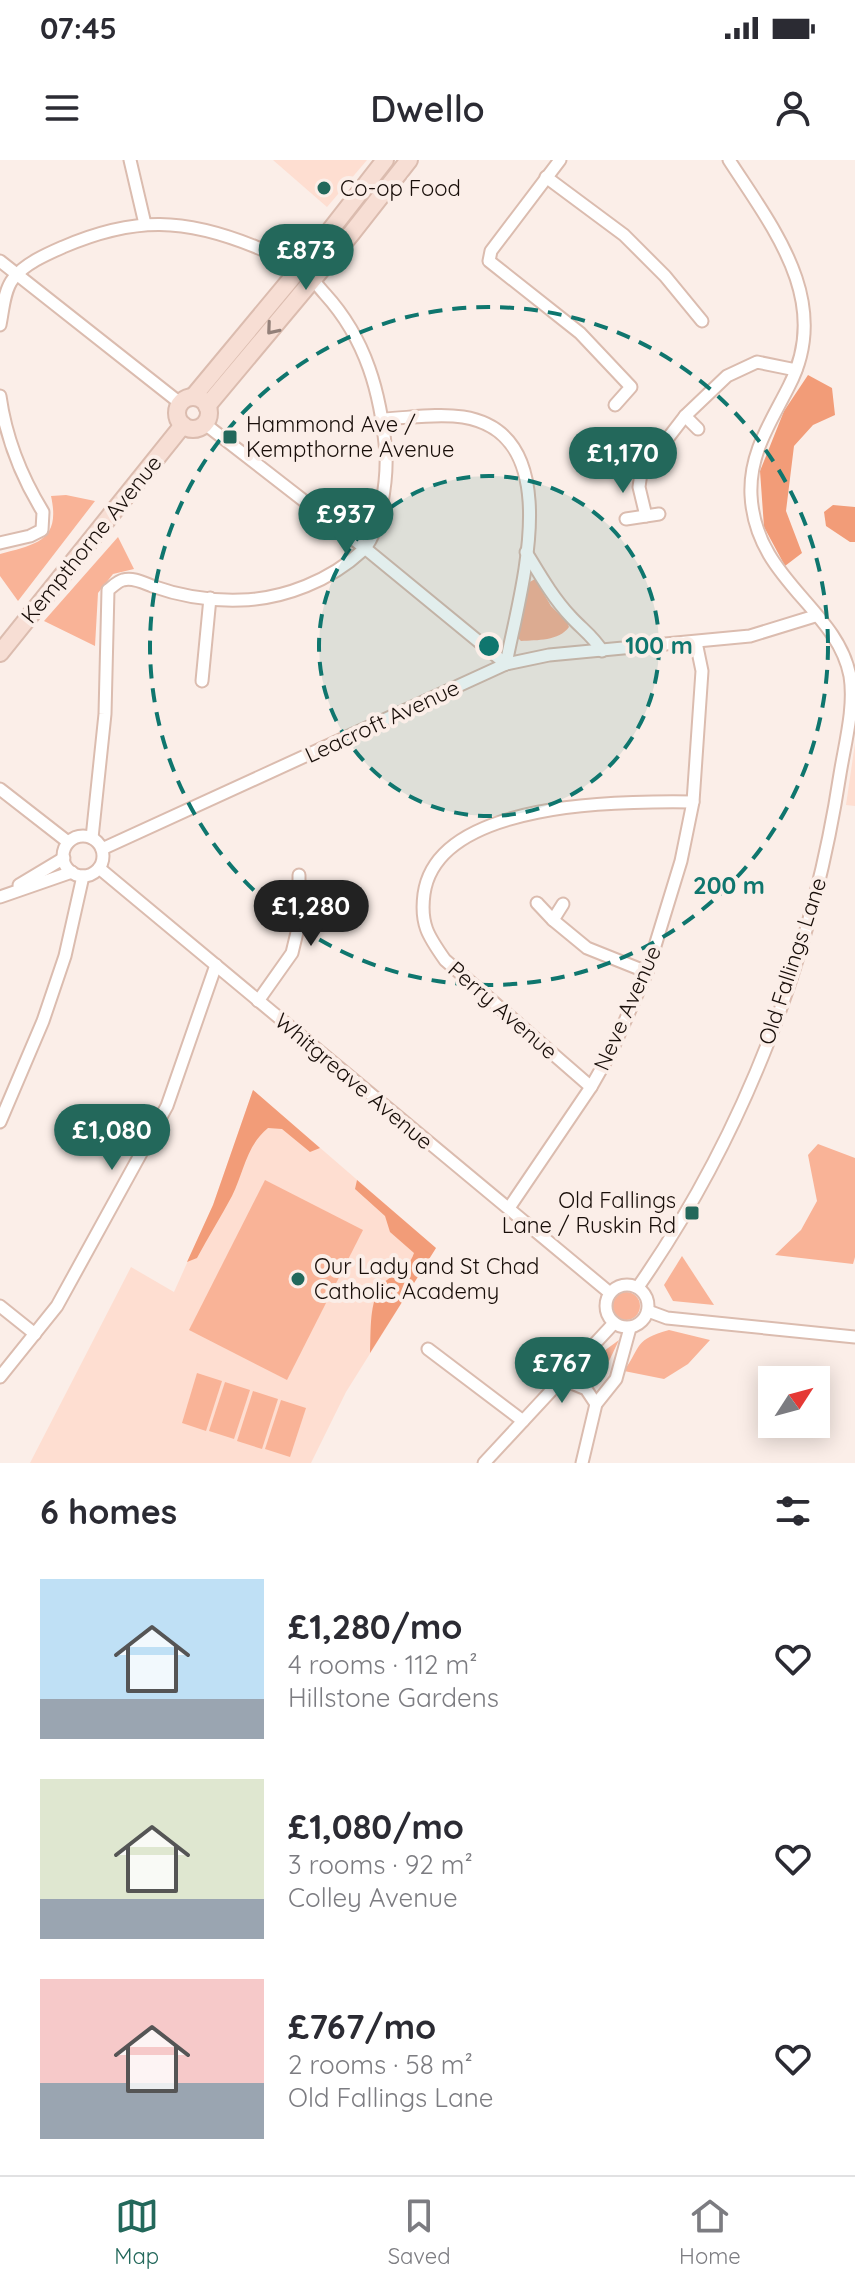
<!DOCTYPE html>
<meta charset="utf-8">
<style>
body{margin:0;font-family:Quicksand,sans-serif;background:#f7f7f7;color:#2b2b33;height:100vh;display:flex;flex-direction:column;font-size:30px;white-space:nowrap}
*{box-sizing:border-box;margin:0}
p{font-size:26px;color:#7c7c81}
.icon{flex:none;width:44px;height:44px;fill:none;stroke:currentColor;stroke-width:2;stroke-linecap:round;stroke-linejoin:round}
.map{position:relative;height:1303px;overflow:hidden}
.side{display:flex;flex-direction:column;background:#fff;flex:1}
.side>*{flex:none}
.needle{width:52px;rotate:54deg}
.tools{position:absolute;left:758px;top:1206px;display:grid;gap:16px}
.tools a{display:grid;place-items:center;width:72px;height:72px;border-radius:0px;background:#fff;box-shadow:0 4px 20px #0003;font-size:40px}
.price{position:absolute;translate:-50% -68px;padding:0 18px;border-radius:28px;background:#23685b;color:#fff;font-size:26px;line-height:52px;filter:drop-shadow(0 2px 4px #0008)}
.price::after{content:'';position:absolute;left:50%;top:48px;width:24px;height:18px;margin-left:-12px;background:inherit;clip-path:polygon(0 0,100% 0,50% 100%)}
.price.current{background:#222;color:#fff}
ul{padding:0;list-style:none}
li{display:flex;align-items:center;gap:24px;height:200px;padding:0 40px}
li span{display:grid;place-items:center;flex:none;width:224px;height:160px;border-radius:0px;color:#555}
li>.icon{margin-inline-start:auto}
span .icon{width:96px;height:96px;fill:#fffc;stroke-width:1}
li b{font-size:34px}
h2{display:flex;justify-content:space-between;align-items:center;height:96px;padding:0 40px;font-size:34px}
.status{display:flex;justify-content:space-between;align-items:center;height:56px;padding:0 40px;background:#fff;direction:ltr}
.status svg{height:22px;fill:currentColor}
header{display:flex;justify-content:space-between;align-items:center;height:104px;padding:0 40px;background:#fff;font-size:36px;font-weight:600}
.dock{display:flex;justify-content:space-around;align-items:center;height:112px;border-top:2px solid #e1e1e2;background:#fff;font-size:22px;color:#7c7c81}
.dock a{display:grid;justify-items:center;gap:4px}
.dock .current{color:#23685b}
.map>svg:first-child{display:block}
.built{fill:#feded1}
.green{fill:#f9b397}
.forest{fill:#f29c78}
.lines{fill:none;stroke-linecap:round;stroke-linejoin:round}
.street-casing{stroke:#dbbcaf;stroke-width:15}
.secondary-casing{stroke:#dbbcaf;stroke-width:20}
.street{stroke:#fff;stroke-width:11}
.secondary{stroke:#f7ded4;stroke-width:16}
.oneway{stroke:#938079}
.ring{fill:none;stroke:#0f766e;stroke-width:4;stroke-dasharray:14 10}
.poi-dot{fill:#23685b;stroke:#fbeee8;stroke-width:3}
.labels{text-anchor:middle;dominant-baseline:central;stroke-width:8;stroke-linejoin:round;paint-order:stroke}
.poi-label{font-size:22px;fill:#180e09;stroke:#fbeee8;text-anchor:start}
.street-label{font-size:22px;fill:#180e09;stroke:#fbeee8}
.centre{fill:#0f766e;stroke:#fbeee8;stroke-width:4}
.ring-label{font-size:24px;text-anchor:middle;font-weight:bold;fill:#0f766e;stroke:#fbeee8;stroke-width:8;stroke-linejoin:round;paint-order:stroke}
</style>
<div class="status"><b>07:45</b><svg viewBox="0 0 49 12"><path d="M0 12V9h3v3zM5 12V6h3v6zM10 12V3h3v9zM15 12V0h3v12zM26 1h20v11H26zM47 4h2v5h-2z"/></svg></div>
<header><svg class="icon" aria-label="menu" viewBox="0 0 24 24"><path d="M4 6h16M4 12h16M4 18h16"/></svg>Dwello<svg class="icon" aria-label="person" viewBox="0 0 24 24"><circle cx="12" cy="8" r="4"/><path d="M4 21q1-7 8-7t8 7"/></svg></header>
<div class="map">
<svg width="855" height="1303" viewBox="0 0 855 1303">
<rect width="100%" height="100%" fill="#fbeee8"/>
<!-- built -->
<g class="built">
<path d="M 273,0 L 367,0 L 327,47 Z"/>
<path d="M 855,583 L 855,646 L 846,645 Z"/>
<path d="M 253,930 L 436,1088 L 346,1232 L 311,1303 L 30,1303 L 131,1107 L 174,1132 L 213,1045 Z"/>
</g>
<!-- green -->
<g class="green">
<path d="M 66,335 L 95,341 L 18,441 L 0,416 L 0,394 C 36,384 61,381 51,336 Z"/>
<path d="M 118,377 L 134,409 L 113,414 L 98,433 L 95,486 L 44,461 Z"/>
<path d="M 535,419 L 551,446 L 567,462 L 569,467 C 559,481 537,480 521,481 L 516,476 L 528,423 Z"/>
<path d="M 818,984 L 855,998 L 855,1097 L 853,1104 L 775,1095 L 801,1070 L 817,1041 L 808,995 Z"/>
<path d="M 265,1020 L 363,1070 L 287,1220 L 189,1170 Z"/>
<path d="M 682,1096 L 714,1145 L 673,1141 L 664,1125 Z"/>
<circle cx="626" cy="1146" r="14"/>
<path d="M 669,1170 L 710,1180 L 688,1204 L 664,1219 L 624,1211 C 642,1185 634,1180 669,1170 Z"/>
<path d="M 619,1180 L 600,1220 L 593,1221 L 584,1211 L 589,1202 Z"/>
<path d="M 197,1213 L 222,1221 L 206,1271 L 182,1263 Z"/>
<path d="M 225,1222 L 250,1230 L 234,1279 L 209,1271 Z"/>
<path d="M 253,1231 L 278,1239 L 262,1289 L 237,1281 Z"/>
<path d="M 281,1240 L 306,1248 L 290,1297 L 265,1289 Z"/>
</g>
<!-- forest -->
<g class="forest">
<path d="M 808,215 L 832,228 L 835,255 L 813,265 L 794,286 L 786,351 L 802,393 L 785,406 L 764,367 L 760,311 L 784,251 Z"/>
<path d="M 833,345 L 855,347 L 855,382 L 850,382 L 826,366 L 824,352 Z"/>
<path d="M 253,930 L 320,988 L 310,992 L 282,969 L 268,968 C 246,986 244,1012 232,1036 C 221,1057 208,1077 197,1098 L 187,1102 L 213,1045 Z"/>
<path d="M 357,1020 L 436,1088 L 370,1193 C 371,1174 369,1147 379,1129 C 389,1112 406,1116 414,1093 L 390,1072 L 385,1056 L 355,1029 Z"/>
</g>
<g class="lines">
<!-- street casing -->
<g class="street-casing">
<g id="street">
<path d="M 130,0 L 145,64"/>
<path d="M 560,0 L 491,91 L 489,101 L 580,173 L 631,227 L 615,245"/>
<path d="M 546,17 L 624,75 L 665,116 L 702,161"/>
<path d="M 0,101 L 180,243"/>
<path d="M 0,165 C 3,151 4,130 13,119 C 24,104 47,94 63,87 C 135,56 185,58 256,87 C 270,93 287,99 299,108 C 309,114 317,125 325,134 C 366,179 381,233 386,294 C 387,318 381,374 362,391 C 331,420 284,439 241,440 C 212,441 180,436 152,426 C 144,423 133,417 123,420 C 118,421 112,427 108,430 L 105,554 L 92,678"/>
<path d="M 0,236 C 6,279 21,316 43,352 L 42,370 L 30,376 L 0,383"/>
<path d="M 685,256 L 698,269"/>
<path d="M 383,259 C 409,258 437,253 463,257 C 570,274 519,434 506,504"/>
<path d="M 205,264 L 366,389 L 506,504"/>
<path d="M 646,356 L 639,327 L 641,313 L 685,256 L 727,216 L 757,202 L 796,210"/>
<path d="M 626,359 L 659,354"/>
<path d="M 526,392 C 540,415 553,438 571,457 C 582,469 594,477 602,491"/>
<path d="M 202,521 L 210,438"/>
<path d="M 0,629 L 68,682"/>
<circle cx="83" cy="696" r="20"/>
<path d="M 102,689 L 506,504 L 549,495 L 750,476 L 815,456"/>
<path d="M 99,708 L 610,1133"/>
<path d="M 19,725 L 64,698"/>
<path d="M 0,737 L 72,712"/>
<path d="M 537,743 L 553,760"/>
<path d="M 563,744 L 553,760 L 587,788 L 647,812"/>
<path d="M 258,841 L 292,793 L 299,764 L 299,715"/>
<path d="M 591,927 L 445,800 C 428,776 420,764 424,734 C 437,640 623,641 693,642"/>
<path d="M 0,962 L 43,861 L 65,796 L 83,716"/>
<path d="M 509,1048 L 591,927 L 612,890 L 647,812 L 681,701 L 693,642 L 702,511 L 696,482"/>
<circle cx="627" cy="1146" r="21"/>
<path d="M 638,1127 C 744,975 812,797 840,614 C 845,583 855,547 850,516 C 837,448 755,420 751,335 C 749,293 771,262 789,226 C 833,142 773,68 729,0"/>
<path d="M 0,1146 L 35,1174"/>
<path d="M 648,1151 L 667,1158 L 855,1177"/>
<path d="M 428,1189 L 523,1261"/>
<path d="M 0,1217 L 57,1146 L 167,946 L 216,805"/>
<path d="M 562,1219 L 586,1229 L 596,1244"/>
<path d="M 484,1303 L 614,1163"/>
<path d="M 582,1303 L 596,1244 L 616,1219 L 630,1168"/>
</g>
</g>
<!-- secondary casing -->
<g class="secondary-casing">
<g id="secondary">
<path d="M 193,237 L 311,95 L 385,0"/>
<circle cx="193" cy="253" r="16"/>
<path d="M 207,246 L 351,74 L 409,0"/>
<path d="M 0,493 L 183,265"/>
</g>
</g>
<!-- street -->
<use href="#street" class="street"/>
<!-- secondary -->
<use href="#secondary" class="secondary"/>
</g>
<!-- one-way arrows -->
<defs><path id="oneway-chevron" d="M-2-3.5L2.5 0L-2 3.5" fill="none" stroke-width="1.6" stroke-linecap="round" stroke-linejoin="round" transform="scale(2)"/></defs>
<use class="oneway" href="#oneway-chevron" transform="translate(272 169) rotate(130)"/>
<!-- distance rings -->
<circle cx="489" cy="486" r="170" fill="#0f766e" fill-opacity=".12"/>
<g class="ring">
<circle cx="489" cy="486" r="170"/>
<circle cx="489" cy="486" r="339"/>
</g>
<!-- markers -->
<g class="poi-dot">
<circle cx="324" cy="28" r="8"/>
<rect x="222" y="269" width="16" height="16" rx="4"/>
<rect x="684" y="1045" width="16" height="16" rx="4"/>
<circle cx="298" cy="1119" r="8"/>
</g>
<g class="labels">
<!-- poi labels -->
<g class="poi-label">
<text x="340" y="28">Co-op Food</text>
<text x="246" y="264">Hammond Ave /<tspan x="246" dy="25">Kempthorne Avenue</tspan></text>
<text x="676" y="1040" text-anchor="end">Old Fallings<tspan x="676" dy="25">Lane / Ruskin Rd</tspan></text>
<text x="314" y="1106">Our Lady and St Chad<tspan x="314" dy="25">Catholic Academy</tspan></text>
</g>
<!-- street labels -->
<g class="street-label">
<text transform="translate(91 379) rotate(-51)">Kempthorne Avenue</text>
<text transform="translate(382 561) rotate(-25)">Leacroft Avenue</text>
<text transform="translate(792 801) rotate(-72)">Old Fallings Lane</text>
<text transform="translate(627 848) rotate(-66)">Neve Avenue</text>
<text transform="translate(503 850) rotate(41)">Perry Avenue</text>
<text transform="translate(354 921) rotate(40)">Whitgreave Avenue</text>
</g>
</g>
<circle cx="489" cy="486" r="12" class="centre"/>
<g class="ring-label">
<text x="659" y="494">100 m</text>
<text x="729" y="734">200 m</text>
</g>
</svg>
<div class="tools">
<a><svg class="needle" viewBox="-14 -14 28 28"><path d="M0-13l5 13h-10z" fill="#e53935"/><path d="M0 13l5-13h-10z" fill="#7c7c81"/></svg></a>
</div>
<b class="price" style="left:306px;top:132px">£873</b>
<b class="price" style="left:623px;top:335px">£1,170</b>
<b class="price" style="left:346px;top:396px">£937</b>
<b class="price current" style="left:311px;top:788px">£1,280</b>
<b class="price" style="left:112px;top:1012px">£1,080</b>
<b class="price" style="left:562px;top:1245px">£767</b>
</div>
<section class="side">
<h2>6 homes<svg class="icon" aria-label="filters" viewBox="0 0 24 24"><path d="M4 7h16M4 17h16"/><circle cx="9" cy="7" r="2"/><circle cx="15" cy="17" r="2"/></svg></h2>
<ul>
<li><span style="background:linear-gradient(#bfe0f5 75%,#9aa5b1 0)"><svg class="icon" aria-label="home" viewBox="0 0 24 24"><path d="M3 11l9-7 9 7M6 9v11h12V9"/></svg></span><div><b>£1,280/mo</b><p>4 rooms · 112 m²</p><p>Hillstone Gardens</p></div><svg class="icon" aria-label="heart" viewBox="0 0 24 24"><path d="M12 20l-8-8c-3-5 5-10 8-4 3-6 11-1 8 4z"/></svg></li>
<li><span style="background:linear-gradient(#dfe7d0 75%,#9aa5b1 0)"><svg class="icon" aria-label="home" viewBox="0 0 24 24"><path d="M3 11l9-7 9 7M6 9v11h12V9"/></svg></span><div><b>£1,080/mo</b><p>3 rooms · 92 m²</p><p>Colley Avenue</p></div><svg class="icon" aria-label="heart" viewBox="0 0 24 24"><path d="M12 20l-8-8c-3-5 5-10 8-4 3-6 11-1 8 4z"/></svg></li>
<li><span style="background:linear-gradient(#f6c9c9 65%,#9aa5b1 0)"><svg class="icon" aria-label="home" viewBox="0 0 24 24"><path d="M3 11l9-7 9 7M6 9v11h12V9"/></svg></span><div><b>£767/mo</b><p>2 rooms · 58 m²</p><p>Old Fallings Lane</p></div><svg class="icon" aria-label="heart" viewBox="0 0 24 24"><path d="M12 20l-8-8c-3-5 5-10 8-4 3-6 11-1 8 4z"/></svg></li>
</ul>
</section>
<nav class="dock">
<a class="current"><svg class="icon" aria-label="map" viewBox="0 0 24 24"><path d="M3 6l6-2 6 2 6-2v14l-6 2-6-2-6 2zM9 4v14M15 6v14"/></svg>Map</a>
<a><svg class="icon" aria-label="saved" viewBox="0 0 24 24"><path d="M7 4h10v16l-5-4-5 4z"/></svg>Saved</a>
<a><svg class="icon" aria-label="home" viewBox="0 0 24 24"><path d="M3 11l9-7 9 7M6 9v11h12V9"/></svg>Home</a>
</nav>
